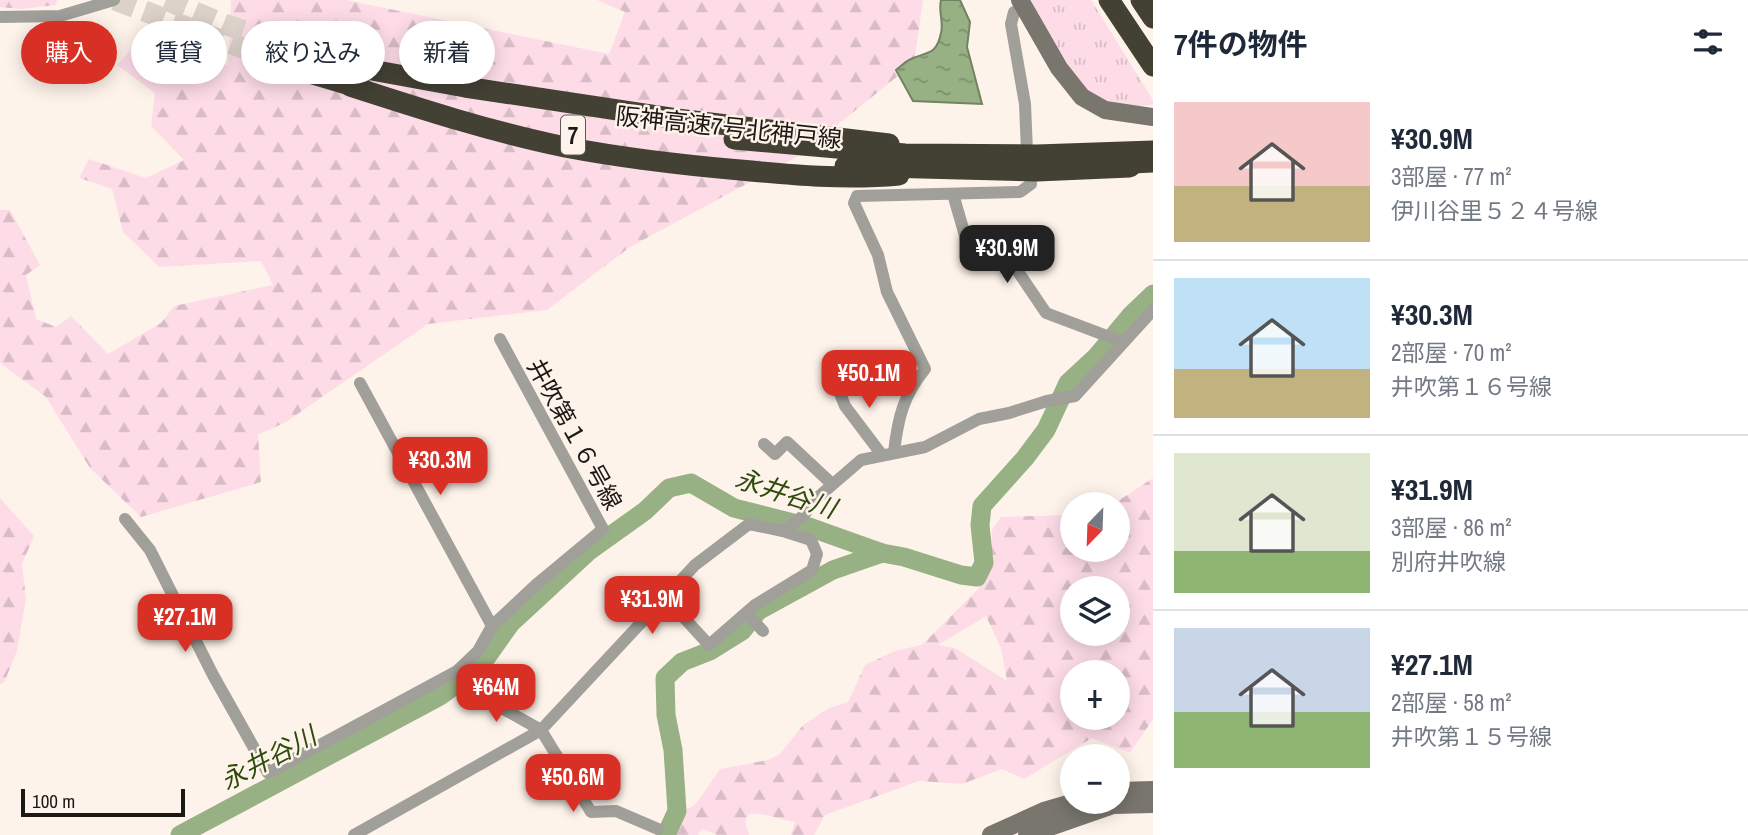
<!DOCTYPE html>
<html lang="ja">
<meta charset="utf-8">
<style>
body{margin:0;font-family:"Archivo Narrow","Noto Sans JP",sans-serif;background:#f6f6f7;color:#1f2937;height:100vh;display:flex;flex-direction:column;font-size:26px;white-space:nowrap}
*{box-sizing:border-box;margin:0}
p{font-size:23px;color:#747a83}
.icon{flex:none;width:38px;height:38px;fill:none;stroke:currentColor;stroke-width:2;stroke-linecap:round;stroke-linejoin:round}
.map{position:relative;flex:1;overflow:hidden}
.sheet{display:flex;flex-direction:column;background:#fff;width:595px}
.sheet>*{flex:none}
.hud{position:absolute;left:21px;top:21px;width:665px;height:63px;display:flex;gap:14px}
.needle{width:46px;rotate:203deg}
.fabs{position:absolute;left:1060px;top:492px;display:grid;gap:14px}
.fabs a{display:grid;place-items:center;width:70px;height:70px;border-radius:50%;background:#fff;box-shadow:0 4px 18px #0003;font-size:35px}
.scale{position:absolute;left:21px;bottom:18px;width:164px;box-sizing:border-box;padding-left:7px;border:4px solid #1c1814;border-top:0;font-size:19px;line-height:24px;white-space:nowrap;color:#1c1814;-webkit-text-stroke:5px #fef3ea;paint-order:stroke}
.price{position:absolute;translate:-50% -60px;padding:0 16px;border-radius:14px;background:#d93025;color:#fff;font-size:23px;line-height:46px;filter:drop-shadow(0 2px 4px #0008)}
.price::after{content:'';position:absolute;left:50%;top:42px;width:21px;height:16px;margin-left:-10px;background:inherit;clip-path:polygon(0 0,100% 0,50% 100%)}
.price.active{background:#222;color:#fff}
ul{padding:0;list-style:none}
li{display:flex;align-items:center;gap:21px;height:175px;padding:0 21px}
li+li{border-top:2px solid #e0e1e3}
li span{display:grid;place-items:center;flex:none;width:196px;height:140px;border-radius:0px;color:#555}
li>.icon{margin-inline-start:auto}
span .icon{width:84px;height:84px;fill:#fffc;stroke-width:1}
li b{font-size:30px}
h2{display:flex;justify-content:space-between;align-items:center;height:84px;padding:0 21px;font-size:30px}
.chip{padding:0 24px;border-radius:32px;background:#fff;box-shadow:0 4px 18px #0003;font-size:24px;line-height:63px}
.chip.active{background:#d93025;color:#fff}
main{display:flex;flex:1;min-height:0}
.map>svg:first-child{display:block}
.grass{fill:url(#grass-tufts)}
.forest{fill:url(#forest-firs);fill-rule:evenodd}
.water{fill:url(#water-ripples);stroke:#728363;stroke-width:2}
.lines{fill:none;stroke-linecap:round;stroke-linejoin:round}
.river{stroke:#97b185;stroke-width:19}
.highway-tunnel{stroke:#dcd2ca;stroke-width:21;stroke-dasharray:21 10;stroke-linecap:butt}
.street{stroke:#a09f99;stroke-width:12}
.secondary{stroke:#78766d;stroke-width:18}
.highway{stroke:#434134;stroke-width:21}
.highway-bridge{stroke:#434134;stroke-width:21}
.labels{text-anchor:middle;dominant-baseline:central;stroke-width:5;stroke-linejoin:round;paint-order:stroke}
.shield{fill:#fef3ea;stroke:#605a54;stroke-width:2}
.shield-label{font-size:23px;font-weight:bold;fill:#1c1814}
.street-label{font-size:24px;fill:#1c1814;stroke:#fef3ea}
.water-label{font-size:26px;font-style:italic;fill:#2d4c0b;stroke:#fef3ea}
</style>
<main>
<div class="map">
<svg width="1153" height="835" viewBox="0 0 1153 835">
<defs>
<pattern id="grass-tufts" width="24" height="20" patternUnits="userSpaceOnUse" patternTransform="scale(1.75)"><rect width="24" height="20" fill="#fddce8"/><path d="M3 7l-1-3M5 7V3M7 7l1-3M15 17l-1-3M17 17v-4M19 17l1-3" fill="none" stroke="#d8bcc6"/></pattern>
<pattern id="forest-firs" width="22" height="20" patternUnits="userSpaceOnUse" patternTransform="scale(1.75)"><rect width="22" height="20" fill="#fddce8"/><path d="M5 1l3.5 6h-7zM16 11l3.5 6h-7z" fill="#d8bcc6"/></pattern>
<pattern id="water-ripples" width="26" height="14" patternUnits="userSpaceOnUse" patternTransform="scale(1.75)"><rect width="26" height="14" fill="#97b185"/><path d="M2 4q2-2 4 0t4 0M15 11q2-2 4 0t4 0" fill="none" stroke="#7a8f6c"/></pattern>
</defs>
<rect width="100%" height="100%" fill="#fef3ea"/>
<!-- grass -->
<path class="grass" d="M 1031,0 L 1091,0 L 1153,100 L 1153,105 L 1117,108 L 1096,98 L 1080,85 L 1040,19 Z"/>
<!-- forest -->
<g class="forest">
<path d="M 0,0 L 57,0 L 56,5 L 21,9 L 0,7 Z"/>
<path d="M 231,0 L 346,0 L 609,54 L 625,12 L 597,0 L 923,0 L 914,63 L 800,155 L 630,247 L 547,310 L 428,324 L 286,422 L 258,435 L 261,482 L 141,517 L 90,468 L 46,397 L 0,363 L 0,210 L 10,210 L 40,265 L 26,275 L 36,319 L 56,327 L 71,316 L 108,354 L 161,323 L 174,306 L 273,285 L 261,261 L 159,267 L 123,232 L 112,189 L 79,178 L 89,159 L 146,178 L 184,160 L 151,126 L 155,93 L 117,65 L 136,44 L 154,51 L 161,37 L 228,66 Z"/>
<path d="M 1153,478 L 1153,719 L 1130,753 L 1092,738 L 1024,779 L 1002,769 L 962,784 L 919,781 L 825,815 L 814,835 L 791,835 L 795,822 C 779,820 765,812 749,814 L 745,821 L 749,835 L 717,835 L 702,829 L 698,835 L 675,835 L 682,812 L 696,804 L 720,769 L 768,760 L 780,754 L 803,725 L 829,708 L 848,702 L 865,665 L 895,651 L 921,645 L 927,640 L 982,585 L 991,555 L 992,530 L 1001,517 L 1073,515 L 1073,550 L 1118,550 L 1118,504 L 1109,504 L 1118,501 ZM 1118,588 L 1118,634 L 1073,634 L 1073,588 ZM 986,616 L 1001,648 L 1007,681 L 955,648 L 938,645 ZM 1073,672 L 1118,672 L 1118,718 L 1073,718 Z"/>
<path d="M 0,498 L 34,536 L 22,564 L 26,599 L 17,651 L 4,683 L 0,684 Z"/>
</g>
<!-- water -->
<path class="water" d="M 941,0 L 960,0 L 970,22 L 967,47 L 982,104 L 913,101 L 896,70 C 900,67 905,62 909,60 C 926,51 936,57 941,33 C 944,22 938,11 941,0 Z"/>
<g class="lines">
<!-- river -->
<g class="river">
<path d="M 180,835 L 440,696 L 479,668 L 511,623 L 589,551 L 645,511 L 669,488 L 691,483 L 734,508 L 809,527 L 882,553 L 904,557 L 961,575 L 977,577 L 984,563 L 980,525 L 982,506 L 1025,458 L 1046,430 L 1068,383 L 1096,357 L 1131,315 L 1153,294"/>
<path d="M 666,835 L 677,811 L 673,750 L 666,715 L 665,678 L 682,662 L 710,651 L 742,631 L 758,611 L 833,570 L 882,553"/>
</g>
<!-- highway-tunnel -->
<g class="highway-tunnel">
<path d="M 115,0 L 306,72"/>
<path d="M 166,0 L 224,24 L 312,54"/>
</g>
<!-- street -->
<g class="street">
<path d="M 1024,7 L 1014,12 L 1011,24 L 1025,104 L 1027,152"/>
<path d="M 0,17 L 60,16 L 114,0"/>
<path d="M 953,194 L 966,239 L 975,250 L 1013,264 L 1046,313 L 1123,342"/>
<path d="M 834,378 L 845,406 L 882,455"/>
<path d="M 360,383 L 492,626"/>
<path d="M 764,444 L 775,454 L 787,442 L 832,484"/>
<path d="M 894,452 C 898,418 903,396 925,369 L 887,292 L 878,255 L 854,203 L 857,196 L 1020,192 L 1031,184 L 1029,167"/>
<path d="M 125,519 L 150,550 L 213,675 L 268,773 L 457,671 L 478,651 L 492,626 L 538,583 L 603,529 L 500,339"/>
<path d="M 783,531 L 803,516 L 817,498 L 861,460 L 925,447 L 979,419 L 1009,413 L 1047,401 L 1075,396 L 1153,310"/>
<path d="M 746,613 L 763,631"/>
<path d="M 457,671 L 468,689 L 541,730 L 591,812 L 616,811 L 658,829"/>
<path d="M 354,835 L 541,730 L 695,565 L 749,524 L 783,531 L 811,540 L 817,554 L 812,570 L 755,605 L 709,645 L 665,597"/>
</g>
<!-- secondary -->
<g class="secondary">
<path d="M 1020,0 L 1059,68 L 1082,97 L 1105,110 L 1153,117"/>
<path d="M 1118,791 L 1153,790"/>
<path d="M 991,835 L 1044,811 L 1075,802"/>
<path d="M 1027,835 L 1113,805 L 1153,804"/>
</g>
<!-- highway -->
<g class="highway">
<path d="M 1109,0 L 1153,66"/>
<path d="M 1141,0 L 1153,18"/>
<path d="M 312,54 L 367,70"/>
<path d="M 355,67 L 465,87 L 677,119 L 889,144"/>
<path d="M 306,72 L 363,89"/>
<path d="M 350,86 C 421,109 492,132 565,147 C 623,158 682,165 740,170 C 793,175 846,180 899,175"/>
<path d="M 1113,164 L 1153,162"/>
</g>
<!-- highway-bridge -->
<g class="highway-bridge">
<path d="M 734,139 L 905,154 L 1037,155 L 1153,151"/>
<path d="M 845,166 L 1037,171 L 1130,167"/>
</g>
</g>
<g class="labels">
<!-- shield labels -->
<rect class="shield" x="561" y="115.5" width="24" height="39" rx="5"/>
<g class="shield-label">
<text x="573" y="135">7</text>
</g>
<!-- street labels -->
<g class="street-label">
<text transform="translate(729 127) rotate(6)">阪神高速7号北神戸線</text>
<text transform="translate(575 434) rotate(61)">井吹第１６号線</text>
</g>
<!-- water labels -->
<g class="water-label">
<text transform="translate(786 493) rotate(18)">永井谷川</text>
<text transform="translate(268 758) rotate(-28)">永井谷川</text>
</g>
</g>
</svg>
<div class="fabs">
<a><svg class="needle" viewBox="-14 -14 28 28"><path d="M0-13l5 13h-10z" fill="#e53935"/><path d="M0 13l5-13h-10z" fill="#747a83"/></svg></a>
<a><svg class="icon" aria-label="layers" viewBox="0 0 24 24"><path d="M12 4l9 5-9 5-9-5zM3 14l9 5 9-5"/></svg></a>
<a>+</a>
<a>−</a>
</div>
<div class="scale">100 m</div>
<b class="price active" style="left:1007px;top:285px">¥30.9M</b>
<b class="price" style="left:869px;top:410px">¥50.1M</b>
<b class="price" style="left:440px;top:497px">¥30.3M</b>
<b class="price" style="left:652px;top:636px">¥31.9M</b>
<b class="price" style="left:185px;top:654px">¥27.1M</b>
<b class="price" style="left:496px;top:724px">¥64M</b>
<b class="price" style="left:573px;top:814px">¥50.6M</b>
<div class="hud">
<a class="chip active">購入</a>
<a class="chip">賃貸</a>
<a class="chip">絞り込み</a>
<a class="chip">新着</a>
</div>
</div>
<section class="sheet">
<h2>7件の物件<svg class="icon" aria-label="filters" viewBox="0 0 24 24"><path d="M4 7h16M4 17h16"/><circle cx="9" cy="7" r="2"/><circle cx="15" cy="17" r="2"/></svg></h2>
<ul>
<li><span style="background:linear-gradient(#f6c9c9 60%,#c2b280 0)"><svg class="icon" aria-label="home" viewBox="0 0 24 24"><path d="M3 11l9-7 9 7M6 9v11h12V9"/></svg></span><div><b>¥30.9M</b><p>3部屋 · 77 m²</p><p>伊川谷里５２４号線</p></div></li>
<li><span style="background:linear-gradient(#bfe0f5 65%,#c2b280 0)"><svg class="icon" aria-label="home" viewBox="0 0 24 24"><path d="M3 11l9-7 9 7M6 9v11h12V9"/></svg></span><div><b>¥30.3M</b><p>2部屋 · 70 m²</p><p>井吹第１６号線</p></div></li>
<li><span style="background:linear-gradient(#dfe7d0 70%,#8fb573 0)"><svg class="icon" aria-label="home" viewBox="0 0 24 24"><path d="M3 11l9-7 9 7M6 9v11h12V9"/></svg></span><div><b>¥31.9M</b><p>3部屋 · 86 m²</p><p>別府井吹線</p></div></li>
<li><span style="background:linear-gradient(#c9d6e8 60%,#8fb573 0)"><svg class="icon" aria-label="home" viewBox="0 0 24 24"><path d="M3 11l9-7 9 7M6 9v11h12V9"/></svg></span><div><b>¥27.1M</b><p>2部屋 · 58 m²</p><p>井吹第１５号線</p></div></li>
</ul>
</section>
</main>
